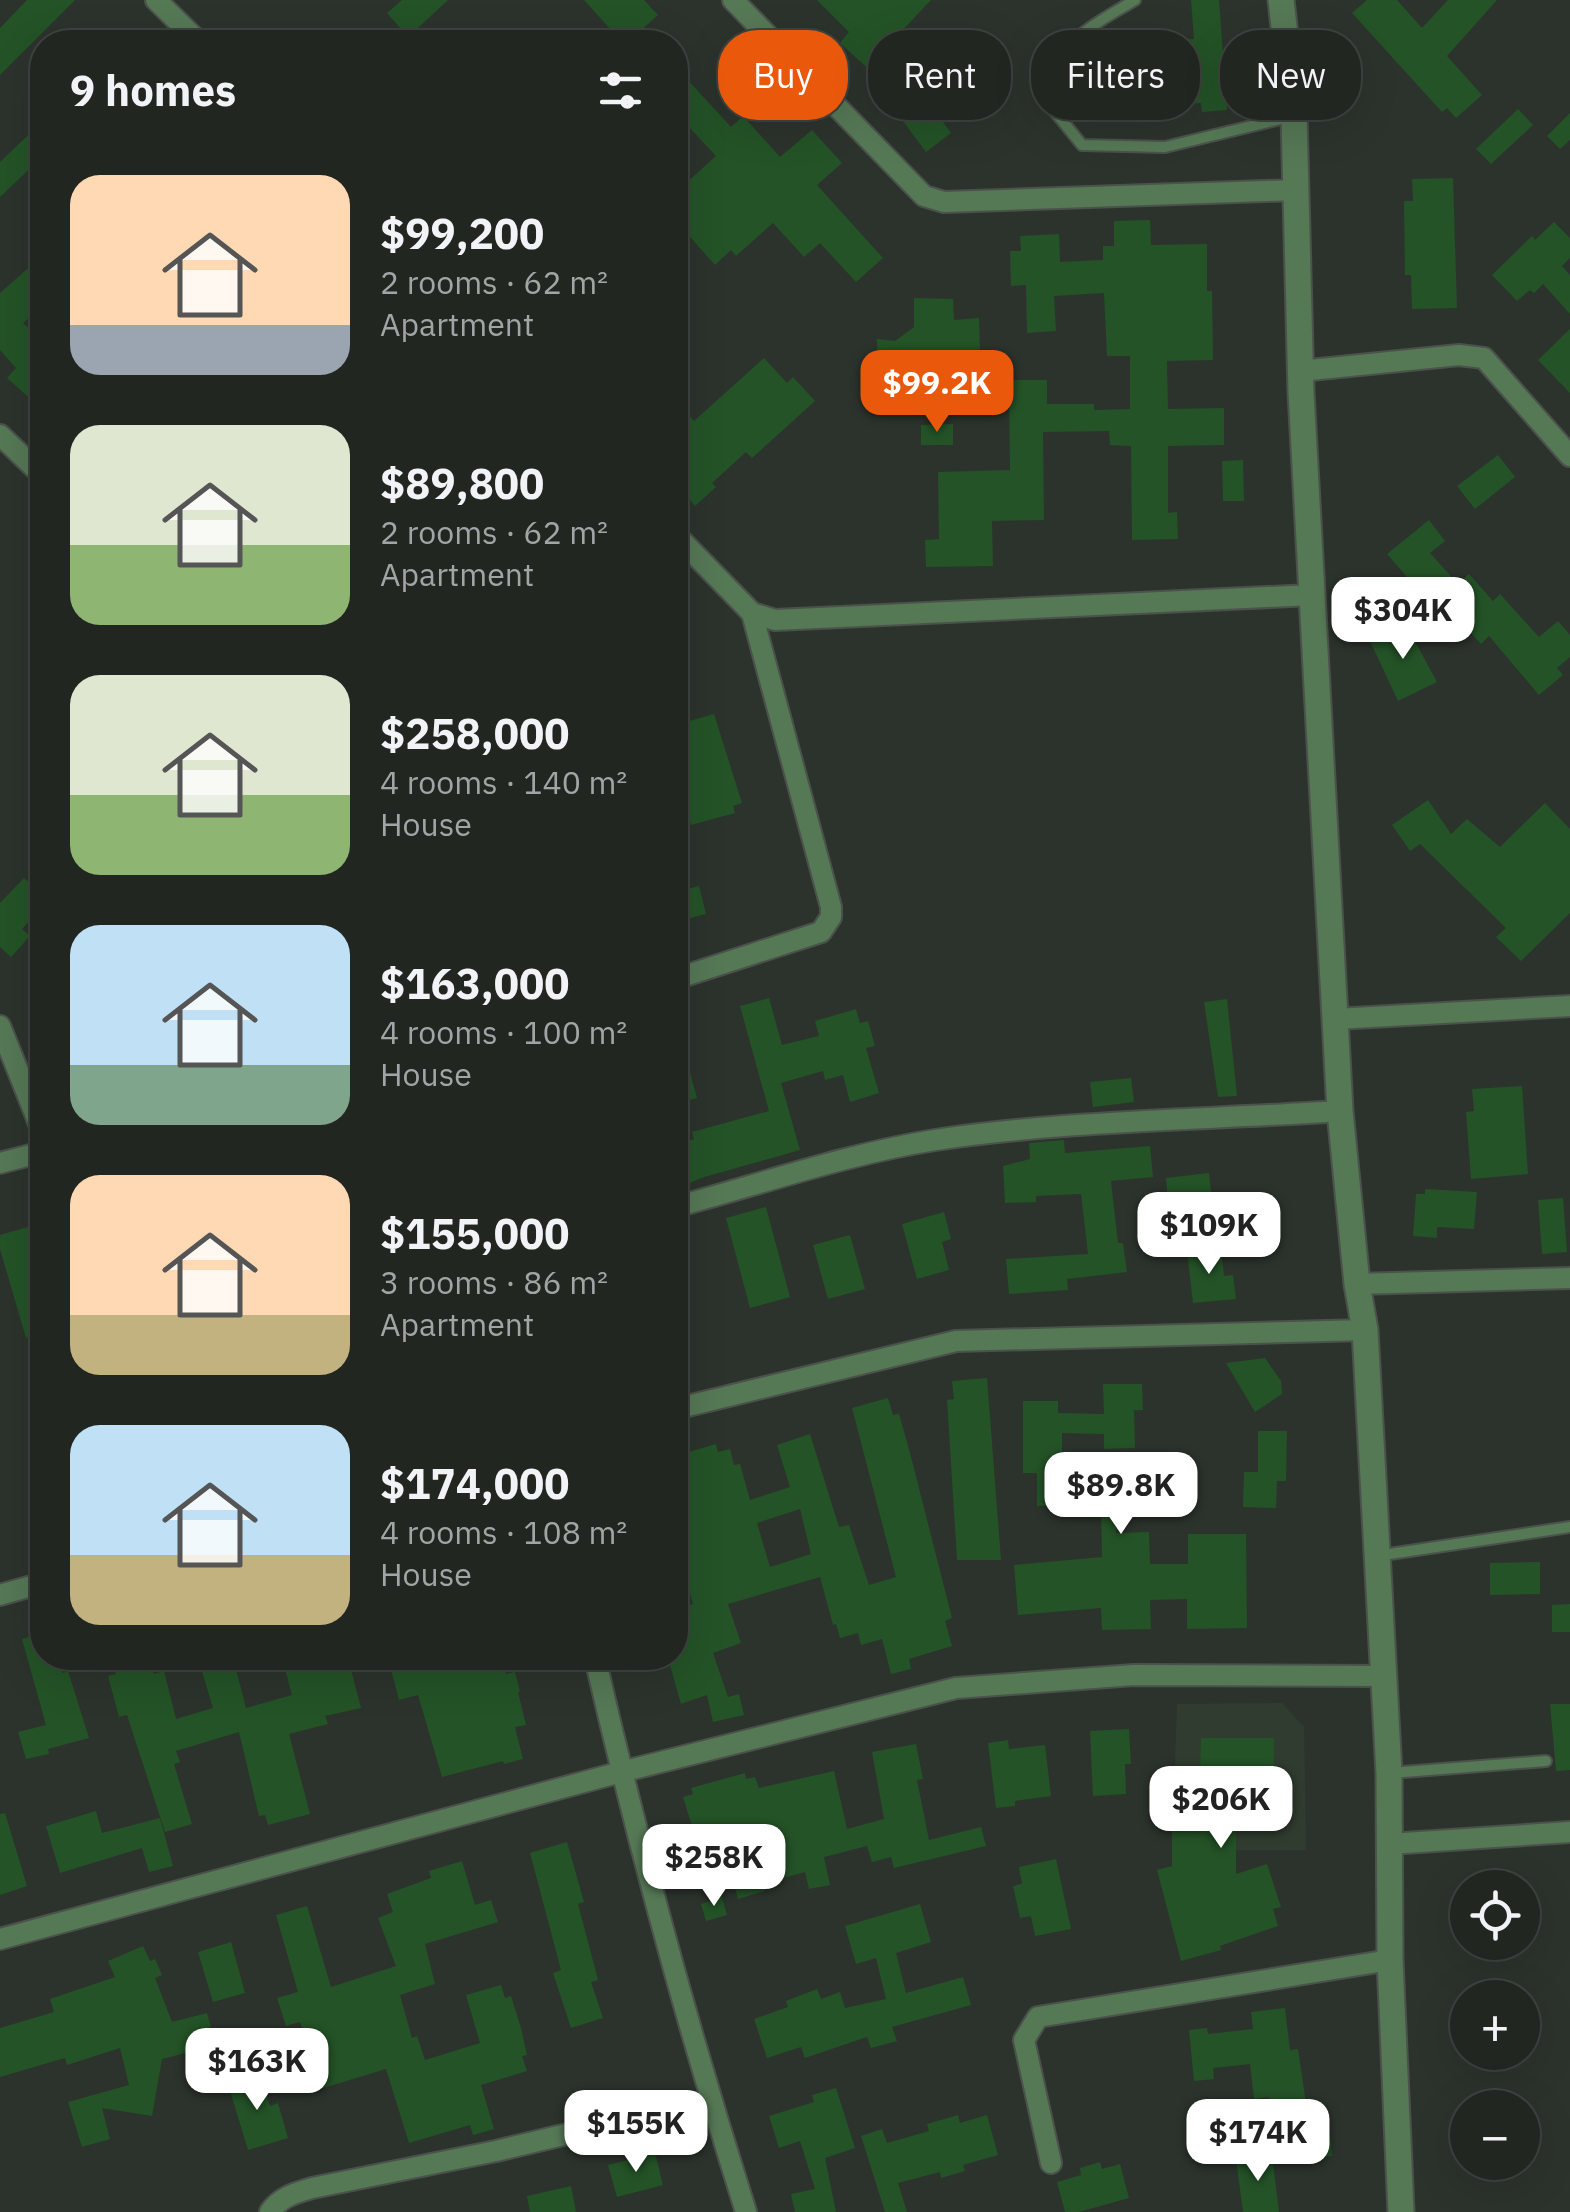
<!DOCTYPE html>
<meta charset="utf-8">
<style>
body{margin:0;font-family:"IBM Plex Sans",sans-serif;background:#292e2a;color:#f1f3f6;height:100vh;display:flex;flex-direction:column;font-size:38px;white-space:nowrap}
*{box-sizing:border-box;margin:0}
p{font-size:32px;color:#a2a5a5}
.icon{flex:none;width:55px;height:55px;fill:none;stroke:currentColor;stroke-width:2;stroke-linecap:round;stroke-linejoin:round}
.map{position:relative;flex:1;overflow:hidden}
.side{position:absolute;left:30px;top:30px;width:658px;height:1640px;display:flex;flex-direction:column;background:#212621;border-radius:40px;box-shadow:0 10px 40px #0002,0 0 0 2px #3e433f}
.side>*{flex:none}
.top-card{position:absolute;left:718px;top:30px;width:702px;height:90px;display:flex;gap:20px}
.buttons{position:absolute;left:1450px;top:1870px;display:grid;gap:20px}
.buttons a{display:grid;place-items:center;width:90px;height:90px;border-radius:50%;background:#212621;box-shadow:0 10px 40px #0002,0 0 0 2px #3e433f;font-size:50px}
.price{position:absolute;translate:-50% -85px;padding:0 22px;border-radius:20px;background:#fff;color:#222;font-size:32px;line-height:65px;filter:drop-shadow(0 2px 5px #0008)}
.price::after{content:'';position:absolute;left:50%;top:60px;width:30px;height:22px;margin-left:-15px;background:inherit;clip-path:polygon(0 0,100% 0,50% 100%)}
.price.active{background:#ea580c;color:#fff}
ul{padding:0;list-style:none}
li{display:flex;align-items:center;gap:30px;height:250px;padding:0 40px}
li span{display:grid;place-items:center;flex:none;width:280px;height:200px;border-radius:30px;color:#555}
li>.icon{margin-inline-start:auto}
span .icon{width:120px;height:120px;fill:#fffc;stroke-width:1}
li b{font-size:42px}
h2{display:flex;justify-content:space-between;align-items:center;height:120px;padding:0 40px;font-size:42px}
.tag{padding:0 35px;border-radius:40px;background:#212621;box-shadow:0 10px 40px #0002,0 0 0 2px #3e433f;font-size:35px;line-height:90px}
.tag.active{background:#ea580c;color:#fff}
.map>svg:first-child{display:block}
.built{fill:#303c30}
.building{fill:#245327;fill-rule:evenodd}
.lines{fill:none;stroke-linecap:round;stroke-linejoin:round}
.service-casing{stroke:#4b524b;stroke-width:14}
.minor-casing{stroke:#4b524b;stroke-width:24}
.tertiary-casing{stroke:#4b524b;stroke-width:29}
.service{stroke:#557855;stroke-width:10}
.minor{stroke:#557855;stroke-width:20}
.tertiary{stroke:#557855;stroke-width:25}
</style>
<div class="map">
<svg width="1570" height="2212" viewBox="0 0 1570 2212">
<rect width="100%" height="100%" fill="#2c332c"/>
<!-- built -->
<path class="built" d="M 1282,1703 L 1304,1727 L 1306,1850 L 1172,1850 L 1177,1704 Z"/>
<!-- building -->
<g class="building">
<path d="M 27,0 L 75,0 L 0,75 L 0,28 Z"/>
<path d="M 402,0 L 448,0 L 408,37 L 387,13 Z"/>
<path d="M 584,0 L 644,0 L 658,15 L 628,42 L 622,42 Z"/>
<path d="M 817,0 L 931,0 L 896,37 L 925,76 L 915,84 L 951,133 L 926,152 L 870,77 L 874,74 L 840,43 L 849,32 Z"/>
<path d="M 1191,0 L 1219,0 L 1227,110 L 1202,112 L 1201,103 L 1154,107 L 1155,116 L 1111,120 L 1105,47 L 1194,39 Z"/>
<path d="M 1367,0 L 1397,0 L 1422,28 L 1448,0 L 1497,0 L 1447,56 L 1482,95 L 1456,118 L 1447,108 L 1442,112 L 1352,13 Z"/>
<path d="M 675,66 L 731,127 L 743,116 L 780,157 L 812,130 L 842,163 L 817,185 L 883,258 L 856,282 L 820,243 L 804,257 L 773,223 L 736,256 L 731,250 L 715,265 L 675,220 L 675,193 L 716,156 L 689,127 L 675,140 Z"/>
<path d="M 1518,109 L 1533,125 L 1491,164 L 1476,149 Z"/>
<path d="M 1570,113 L 1570,140 L 1560,149 L 1547,136 Z"/>
<path d="M 42,122 L 42,157 L 0,197 L 0,162 Z"/>
<path d="M 1453,178 L 1457,308 L 1412,309 L 1411,275 L 1405,275 L 1404,201 L 1413,201 L 1412,179 Z"/>
<path d="M 1150,220 L 1151,245 L 1207,244 L 1207,291 L 1212,291 L 1213,360 L 1167,361 L 1168,409 L 1224,408 L 1224,445 L 1168,446 L 1168,513 L 1177,512 L 1178,539 L 1132,540 L 1131,446 L 1110,445 L 1109,431 L 1043,432 L 1044,520 L 992,521 L 993,566 L 926,567 L 925,540 L 939,539 L 938,472 L 1010,470 L 1009,405 L 1002,405 L 1001,380 L 1047,380 L 1047,404 L 1094,404 L 1094,410 L 1130,409 L 1130,356 L 1107,356 L 1104,293 L 1054,296 L 1056,331 L 1027,333 L 1026,285 L 1011,286 L 1010,251 L 1021,251 L 1020,236 L 1059,234 L 1060,262 L 1103,260 L 1103,246 L 1114,246 L 1114,221 Z"/>
<path d="M 1554,222 L 1570,238 L 1570,258 L 1562,266 L 1570,275 L 1570,314 L 1543,284 L 1534,293 L 1530,290 L 1517,301 L 1492,275 L 1532,236 L 1535,240 Z"/>
<path d="M 42,256 L 42,307 L 23,323 L 42,340 L 42,409 L 7,378 L 16,368 L 0,350 L 0,293 Z"/>
<path d="M 914,298 L 953,299 L 954,320 L 979,318 L 980,350 L 928,357 L 927,375 L 878,375 L 877,339 L 895,341 L 914,327 Z"/>
<path d="M 1570,329 L 1570,393 L 1538,360 Z"/>
<path d="M 764,358 L 787,383 L 793,377 L 815,401 L 752,458 L 746,452 L 712,483 L 716,487 L 695,506 L 675,483 L 675,400 L 694,421 Z"/>
<path d="M 953,424 L 953,445 L 921,445 L 921,425 Z"/>
<path d="M 1498,455 L 1515,477 L 1475,509 L 1457,486 Z"/>
<path d="M 1243,460 L 1244,501 L 1223,501 L 1222,461 Z"/>
<path d="M 1429,520 L 1445,541 L 1430,553 L 1458,584 L 1469,574 L 1493,601 L 1500,594 L 1539,637 L 1558,621 L 1570,635 L 1570,657 L 1557,668 L 1563,675 L 1539,695 L 1489,636 L 1481,644 L 1456,617 L 1448,624 L 1387,554 Z"/>
<path d="M 1405,623 L 1437,682 L 1398,701 L 1370,641 Z"/>
<path d="M 714,714 L 742,803 L 733,806 L 735,813 L 691,825 L 675,762 L 675,725 Z"/>
<path d="M 1428,800 L 1451,834 L 1467,819 L 1500,847 L 1545,803 L 1570,829 L 1570,913 L 1521,961 L 1496,937 L 1506,928 L 1420,844 L 1410,851 L 1392,825 Z"/>
<path d="M 24,878 L 42,895 L 42,907 L 22,929 L 30,936 L 11,957 L 0,947 L 0,903 Z"/>
<path d="M 699,886 L 706,914 L 675,922 L 675,892 Z"/>
<path d="M 769,998 L 782,1045 L 819,1036 L 815,1021 L 856,1009 L 860,1023 L 868,1021 L 875,1046 L 866,1048 L 879,1093 L 850,1102 L 843,1075 L 825,1080 L 823,1071 L 781,1083 L 800,1150 L 704,1177 L 675,1189 L 675,1145 L 694,1139 L 692,1132 L 769,1111 L 740,1006 Z"/>
<path d="M 1227,999 L 1237,1096 L 1218,1097 L 1204,1002 Z"/>
<path d="M 681,1040 L 697,1098 L 675,1104 L 675,1041 Z"/>
<path d="M 1131,1078 L 1134,1102 L 1093,1107 L 1090,1082 Z"/>
<path d="M 1522,1086 L 1528,1174 L 1471,1179 L 1466,1112 L 1474,1111 L 1472,1089 Z"/>
<path d="M 1064,1140 L 1065,1153 L 1150,1146 L 1153,1177 L 1111,1181 L 1118,1243 L 1123,1243 L 1127,1272 L 1067,1279 L 1068,1290 L 1009,1294 L 1006,1259 L 1088,1254 L 1081,1194 L 1036,1196 L 1036,1202 L 1005,1203 L 1003,1166 L 1030,1159 L 1029,1143 Z"/>
<path d="M 1209,1173 L 1213,1210 L 1169,1214 L 1166,1178 Z"/>
<path d="M 1425,1189 L 1477,1192 L 1474,1229 L 1437,1227 L 1437,1238 L 1413,1236 L 1416,1194 L 1425,1194 Z"/>
<path d="M 1563,1198 L 1567,1252 L 1542,1254 L 1538,1200 Z"/>
<path d="M 766,1207 L 790,1297 L 750,1308 L 726,1218 Z"/>
<path d="M 944,1212 L 951,1239 L 942,1242 L 949,1270 L 917,1279 L 902,1224 Z"/>
<path d="M 42,1223 L 42,1333 L 26,1338 L 0,1249 L 0,1235 Z"/>
<path d="M 850,1235 L 865,1289 L 828,1299 L 813,1245 Z"/>
<path d="M 1221,1247 L 1224,1276 L 1233,1275 L 1236,1299 L 1193,1303 L 1187,1251 Z"/>
<path d="M 1265,1358 L 1281,1381 L 1282,1394 L 1255,1412 L 1226,1363 Z"/>
<path d="M 987,1378 L 1001,1560 L 957,1560 L 947,1400 L 954,1399 L 952,1381 Z"/>
<path d="M 1103,1384 L 1142,1384 L 1143,1410 L 1134,1410 L 1135,1448 L 1104,1449 L 1104,1434 L 1062,1433 L 1062,1488 L 1120,1493 L 1116,1533 L 1149,1532 L 1150,1564 L 1188,1564 L 1188,1534 L 1246,1534 L 1247,1628 L 1187,1629 L 1187,1599 L 1150,1600 L 1151,1629 L 1102,1630 L 1101,1608 L 1018,1615 L 1014,1565 L 1102,1557 L 1101,1506 L 1037,1506 L 1037,1473 L 1023,1473 L 1023,1401 L 1058,1401 L 1058,1413 L 1104,1414 Z"/>
<path d="M 888,1398 L 893,1415 L 899,1414 L 909,1449 L 952,1618 L 945,1621 L 952,1646 L 909,1659 L 911,1669 L 891,1674 L 882,1639 L 861,1645 L 858,1633 L 840,1638 L 836,1624 L 833,1625 L 820,1577 L 728,1604 L 741,1643 L 713,1653 L 728,1697 L 739,1694 L 744,1715 L 713,1722 L 707,1695 L 681,1704 L 668,1658 L 675,1658 L 675,1610 L 693,1604 L 682,1566 L 675,1568 L 675,1456 L 716,1444 L 718,1452 L 730,1449 L 734,1465 L 740,1464 L 750,1500 L 790,1487 L 777,1445 L 810,1434 L 839,1527 L 849,1525 L 869,1585 L 896,1577 L 852,1408 ZM 800,1509 L 811,1554 L 770,1567 L 757,1523 Z"/>
<path d="M 1258,1431 L 1287,1431 L 1286,1481 L 1277,1481 L 1276,1508 L 1243,1507 L 1244,1472 L 1258,1472 Z"/>
<path d="M 1540,1562 L 1540,1594 L 1490,1595 L 1490,1563 Z"/>
<path d="M 1570,1604 L 1570,1632 L 1552,1632 L 1552,1605 Z"/>
<path d="M 42,1633 L 42,1658 L 55,1658 L 63,1673 L 68,1671 L 89,1738 L 48,1749 L 49,1754 L 26,1759 L 18,1732 L 46,1725 L 22,1639 Z"/>
<path d="M 112,1658 L 149,1658 L 154,1674 L 164,1671 L 176,1719 L 213,1708 L 198,1658 L 233,1658 L 246,1708 L 292,1695 L 282,1658 L 348,1658 L 361,1708 L 325,1716 L 328,1724 L 289,1734 L 310,1814 L 268,1825 L 265,1815 L 259,1816 L 239,1732 L 176,1751 L 180,1762 L 174,1764 L 192,1824 L 165,1832 L 127,1715 L 119,1717 L 108,1676 L 116,1674 Z"/>
<path d="M 388,1658 L 501,1658 L 506,1674 L 515,1672 L 520,1692 L 518,1692 L 526,1725 L 515,1727 L 523,1759 L 504,1764 L 503,1761 L 442,1777 L 418,1695 L 399,1700 Z"/>
<path d="M 1550,1704 L 1570,1704 L 1570,1770 L 1556,1771 Z"/>
<path d="M 1129,1729 L 1131,1764 L 1125,1764 L 1126,1794 L 1093,1796 L 1090,1731 Z"/>
<path d="M 1201,1738 L 1274,1738 L 1273,1820 L 1236,1820 L 1236,1874 L 1267,1864 L 1281,1907 L 1273,1909 L 1278,1926 L 1220,1946 L 1221,1950 L 1181,1961 L 1157,1870 L 1172,1866 L 1172,1816 L 1199,1816 Z"/>
<path d="M 1008,1740 L 1009,1749 L 1045,1745 L 1051,1796 L 1015,1801 L 1015,1806 L 996,1808 L 988,1743 Z"/>
<path d="M 916,1744 L 923,1779 L 917,1780 L 929,1840 L 981,1827 L 986,1846 L 894,1868 L 891,1857 L 872,1862 L 867,1846 L 824,1857 L 830,1885 L 809,1889 L 805,1872 L 763,1884 L 765,1891 L 738,1899 L 725,1851 L 709,1855 L 700,1824 L 692,1826 L 683,1797 L 693,1794 L 691,1788 L 745,1773 L 746,1779 L 755,1777 L 759,1788 L 834,1771 L 847,1829 L 884,1819 L 872,1752 Z"/>
<path d="M 96,1811 L 102,1833 L 160,1818 L 173,1866 L 149,1872 L 142,1848 L 60,1873 L 46,1826 Z"/>
<path d="M 5,1813 L 27,1886 L 0,1895 L 0,1814 Z"/>
<path d="M 567,1842 L 584,1902 L 578,1904 L 598,1980 L 591,1982 L 603,2018 L 571,2028 L 553,1973 L 561,1970 L 530,1853 Z"/>
<path d="M 1056,1859 L 1071,1929 L 1035,1936 L 1031,1916 L 1020,1918 L 1013,1886 L 1022,1884 L 1019,1867 Z"/>
<path d="M 462,1861 L 475,1905 L 491,1900 L 498,1922 L 425,1944 L 435,1984 L 400,1995 L 412,2038 L 417,2036 L 425,2060 L 480,2043 L 466,1995 L 501,1985 L 505,1998 L 511,1996 L 521,2028 L 527,2055 L 522,2056 L 527,2071 L 481,2085 L 494,2129 L 473,2135 L 470,2125 L 409,2143 L 386,2069 L 320,2089 L 300,2022 L 286,2026 L 277,1998 L 298,1992 L 276,1915 L 307,1906 L 331,1987 L 396,1966 L 378,1918 L 393,1912 L 387,1894 L 431,1878 L 429,1871 Z"/>
<path d="M 722,1897 L 727,1915 L 706,1921 L 701,1904 Z"/>
<path d="M 920,1904 L 931,1942 L 896,1953 L 906,1993 L 963,1977 L 971,2005 L 892,2027 L 897,2041 L 871,2048 L 867,2037 L 805,2058 L 801,2047 L 767,2058 L 754,2019 L 788,2007 L 786,2001 L 817,1989 L 821,1999 L 840,1992 L 845,2008 L 886,1999 L 876,1958 L 856,1964 L 845,1926 Z"/>
<path d="M 231,1942 L 245,1993 L 213,2002 L 198,1952 Z"/>
<path d="M 143,1946 L 150,1961 L 155,1959 L 162,1975 L 155,1978 L 172,2022 L 207,2013 L 216,2045 L 162,2059 L 152,2116 L 102,2108 L 110,2139 L 82,2147 L 68,2102 L 129,2085 L 120,2048 L 67,2065 L 65,2058 L 0,2077 L 0,2028 L 54,2012 L 50,1999 L 115,1977 L 108,1961 Z"/>
<path d="M 1285,2008 L 1290,2050 L 1298,2049 L 1311,2137 L 1330,2135 L 1332,2156 L 1276,2162 L 1269,2097 L 1254,2099 L 1250,2064 L 1213,2068 L 1214,2079 L 1194,2081 L 1189,2030 L 1207,2028 L 1208,2034 L 1253,2029 L 1251,2012 Z"/>
<path d="M 261,2075 L 270,2106 L 278,2103 L 288,2138 L 248,2150 L 228,2084 Z"/>
<path d="M 836,2088 L 855,2148 L 825,2158 L 836,2212 L 795,2212 L 791,2194 L 815,2189 L 800,2141 L 779,2148 L 769,2116 L 814,2102 L 812,2095 Z"/>
<path d="M 958,2115 L 960,2123 L 987,2115 L 998,2155 L 963,2165 L 965,2171 L 941,2178 L 940,2172 L 898,2183 L 907,2212 L 885,2212 L 861,2136 L 882,2129 L 887,2143 L 929,2131 L 927,2124 Z"/>
<path d="M 655,2153 L 663,2185 L 617,2197 L 608,2165 Z"/>
<path d="M 1272,2155 L 1279,2212 L 1243,2212 L 1236,2159 Z"/>
<path d="M 1100,2162 L 1102,2169 L 1120,2164 L 1129,2198 L 1079,2212 L 1065,2212 L 1057,2182 L 1081,2175 L 1080,2168 Z"/>
<path d="M 571,2186 L 576,2212 L 530,2212 L 527,2196 Z"/>
</g>
<g class="lines">
<!-- service casing -->
<g class="service-casing">
<g id="service">
<path d="M 1135,0 C 1105,18 1063,38 1053,75 C 1051,85 1053,98 1052,108 L 1082,145 L 1165,147 L 1293,116"/>
<path d="M 1376,1556 L 1570,1527"/>
<path d="M 1390,1773 L 1546,1761"/>
</g>
</g>
<!-- minor casing -->
<g class="minor-casing">
<g id="minor">
<path d="M 156,0 L 199,42"/>
<path d="M 733,0 L 924,196 L 944,202 L 1296,190"/>
<path d="M 1300,371 L 1459,355 L 1484,358 L 1570,456"/>
<path d="M 0,435 L 42,475"/>
<path d="M 675,534 L 752,613 L 775,620 L 1312,595"/>
<path d="M 675,979 L 821,932 L 831,917 L 831,907 L 752,613"/>
<path d="M 1335,1019 L 1570,1006"/>
<path d="M 0,1026 L 42,1131"/>
<path d="M 0,1163 L 42,1152"/>
<path d="M 675,1207 C 761,1184 847,1154 935,1140 C 1068,1120 1205,1120 1340,1111"/>
<path d="M 1357,1284 L 1570,1278"/>
<path d="M 675,1409 L 956,1341 L 1365,1330"/>
<path d="M 0,1595 L 42,1583"/>
<path d="M 595,1658 C 638,1844 688,2029 746,2212"/>
<path d="M 1389,1844 L 1570,1832"/>
<path d="M 0,1939 L 621,1772 L 956,1688 L 1134,1675 L 1384,1676"/>
<path d="M 1051,2163 L 1024,2040 L 1038,2017 L 1390,1960"/>
<path d="M 270,2212 C 280,2197 295,2193 312,2188 L 496,2151 L 710,2100"/>
</g>
</g>
<!-- tertiary casing -->
<g class="tertiary-casing">
<path id="tertiary" d="M 1281,0 L 1294,116 L 1301,392 L 1340,1111 L 1357,1284 L 1365,1330 L 1389,1773 L 1390,1960 L 1401,2212"/>
</g>
<!-- service -->
<use href="#service" class="service"/>
<!-- minor -->
<use href="#minor" class="minor"/>
<!-- tertiary -->
<use href="#tertiary" class="tertiary"/>
</g>
</svg>
<div class="buttons">
<a><svg class="icon" aria-label="locate" viewBox="0 0 24 24"><circle cx="12" cy="12" r="6"/><path d="M12 2v4M12 18v4M2 12h4M18 12h4"/></svg></a>
<a>+</a>
<a>−</a>
</div>
<b class="price active" style="left:937px;top:435px">$99.2K</b>
<b class="price" style="left:1403px;top:662px">$304K</b>
<b class="price" style="left:1209px;top:1277px">$109K</b>
<b class="price" style="left:1121px;top:1537px">$89.8K</b>
<b class="price" style="left:1221px;top:1851px">$206K</b>
<b class="price" style="left:714px;top:1909px">$258K</b>
<b class="price" style="left:257px;top:2113px">$163K</b>
<b class="price" style="left:636px;top:2175px">$155K</b>
<b class="price" style="left:1258px;top:2184px">$174K</b>
<div class="top-card">
<a class="tag active">Buy</a>
<a class="tag">Rent</a>
<a class="tag">Filters</a>
<a class="tag">New</a>
</div>
<section class="side">
<h2>9 homes<svg class="icon" aria-label="filters" viewBox="0 0 24 24"><path d="M4 7h16M4 17h16"/><circle cx="9" cy="7" r="2"/><circle cx="15" cy="17" r="2"/></svg></h2>
<ul>
<li><span style="background:linear-gradient(#ffd9b3 75%,#9aa5b1 0)"><svg class="icon" aria-label="home" viewBox="0 0 24 24"><path d="M3 11l9-7 9 7M6 9v11h12V9"/></svg></span><div><b>$99,200</b><p>2 rooms · 62 m²</p><p>Apartment</p></div></li>
<li><span style="background:linear-gradient(#dfe7d0 60%,#8fb573 0)"><svg class="icon" aria-label="home" viewBox="0 0 24 24"><path d="M3 11l9-7 9 7M6 9v11h12V9"/></svg></span><div><b>$89,800</b><p>2 rooms · 62 m²</p><p>Apartment</p></div></li>
<li><span style="background:linear-gradient(#dfe7d0 60%,#8fb573 0)"><svg class="icon" aria-label="home" viewBox="0 0 24 24"><path d="M3 11l9-7 9 7M6 9v11h12V9"/></svg></span><div><b>$258,000</b><p>4 rooms · 140 m²</p><p>House</p></div></li>
<li><span style="background:linear-gradient(#bfe0f5 70%,#7fa58c 0)"><svg class="icon" aria-label="home" viewBox="0 0 24 24"><path d="M3 11l9-7 9 7M6 9v11h12V9"/></svg></span><div><b>$163,000</b><p>4 rooms · 100 m²</p><p>House</p></div></li>
<li><span style="background:linear-gradient(#ffd9b3 70%,#c2b280 0)"><svg class="icon" aria-label="home" viewBox="0 0 24 24"><path d="M3 11l9-7 9 7M6 9v11h12V9"/></svg></span><div><b>$155,000</b><p>3 rooms · 86 m²</p><p>Apartment</p></div></li>
<li><span style="background:linear-gradient(#bfe0f5 65%,#c2b280 0)"><svg class="icon" aria-label="home" viewBox="0 0 24 24"><path d="M3 11l9-7 9 7M6 9v11h12V9"/></svg></span><div><b>$174,000</b><p>4 rooms · 108 m²</p><p>House</p></div></li>
</ul>
</section>
</div>
